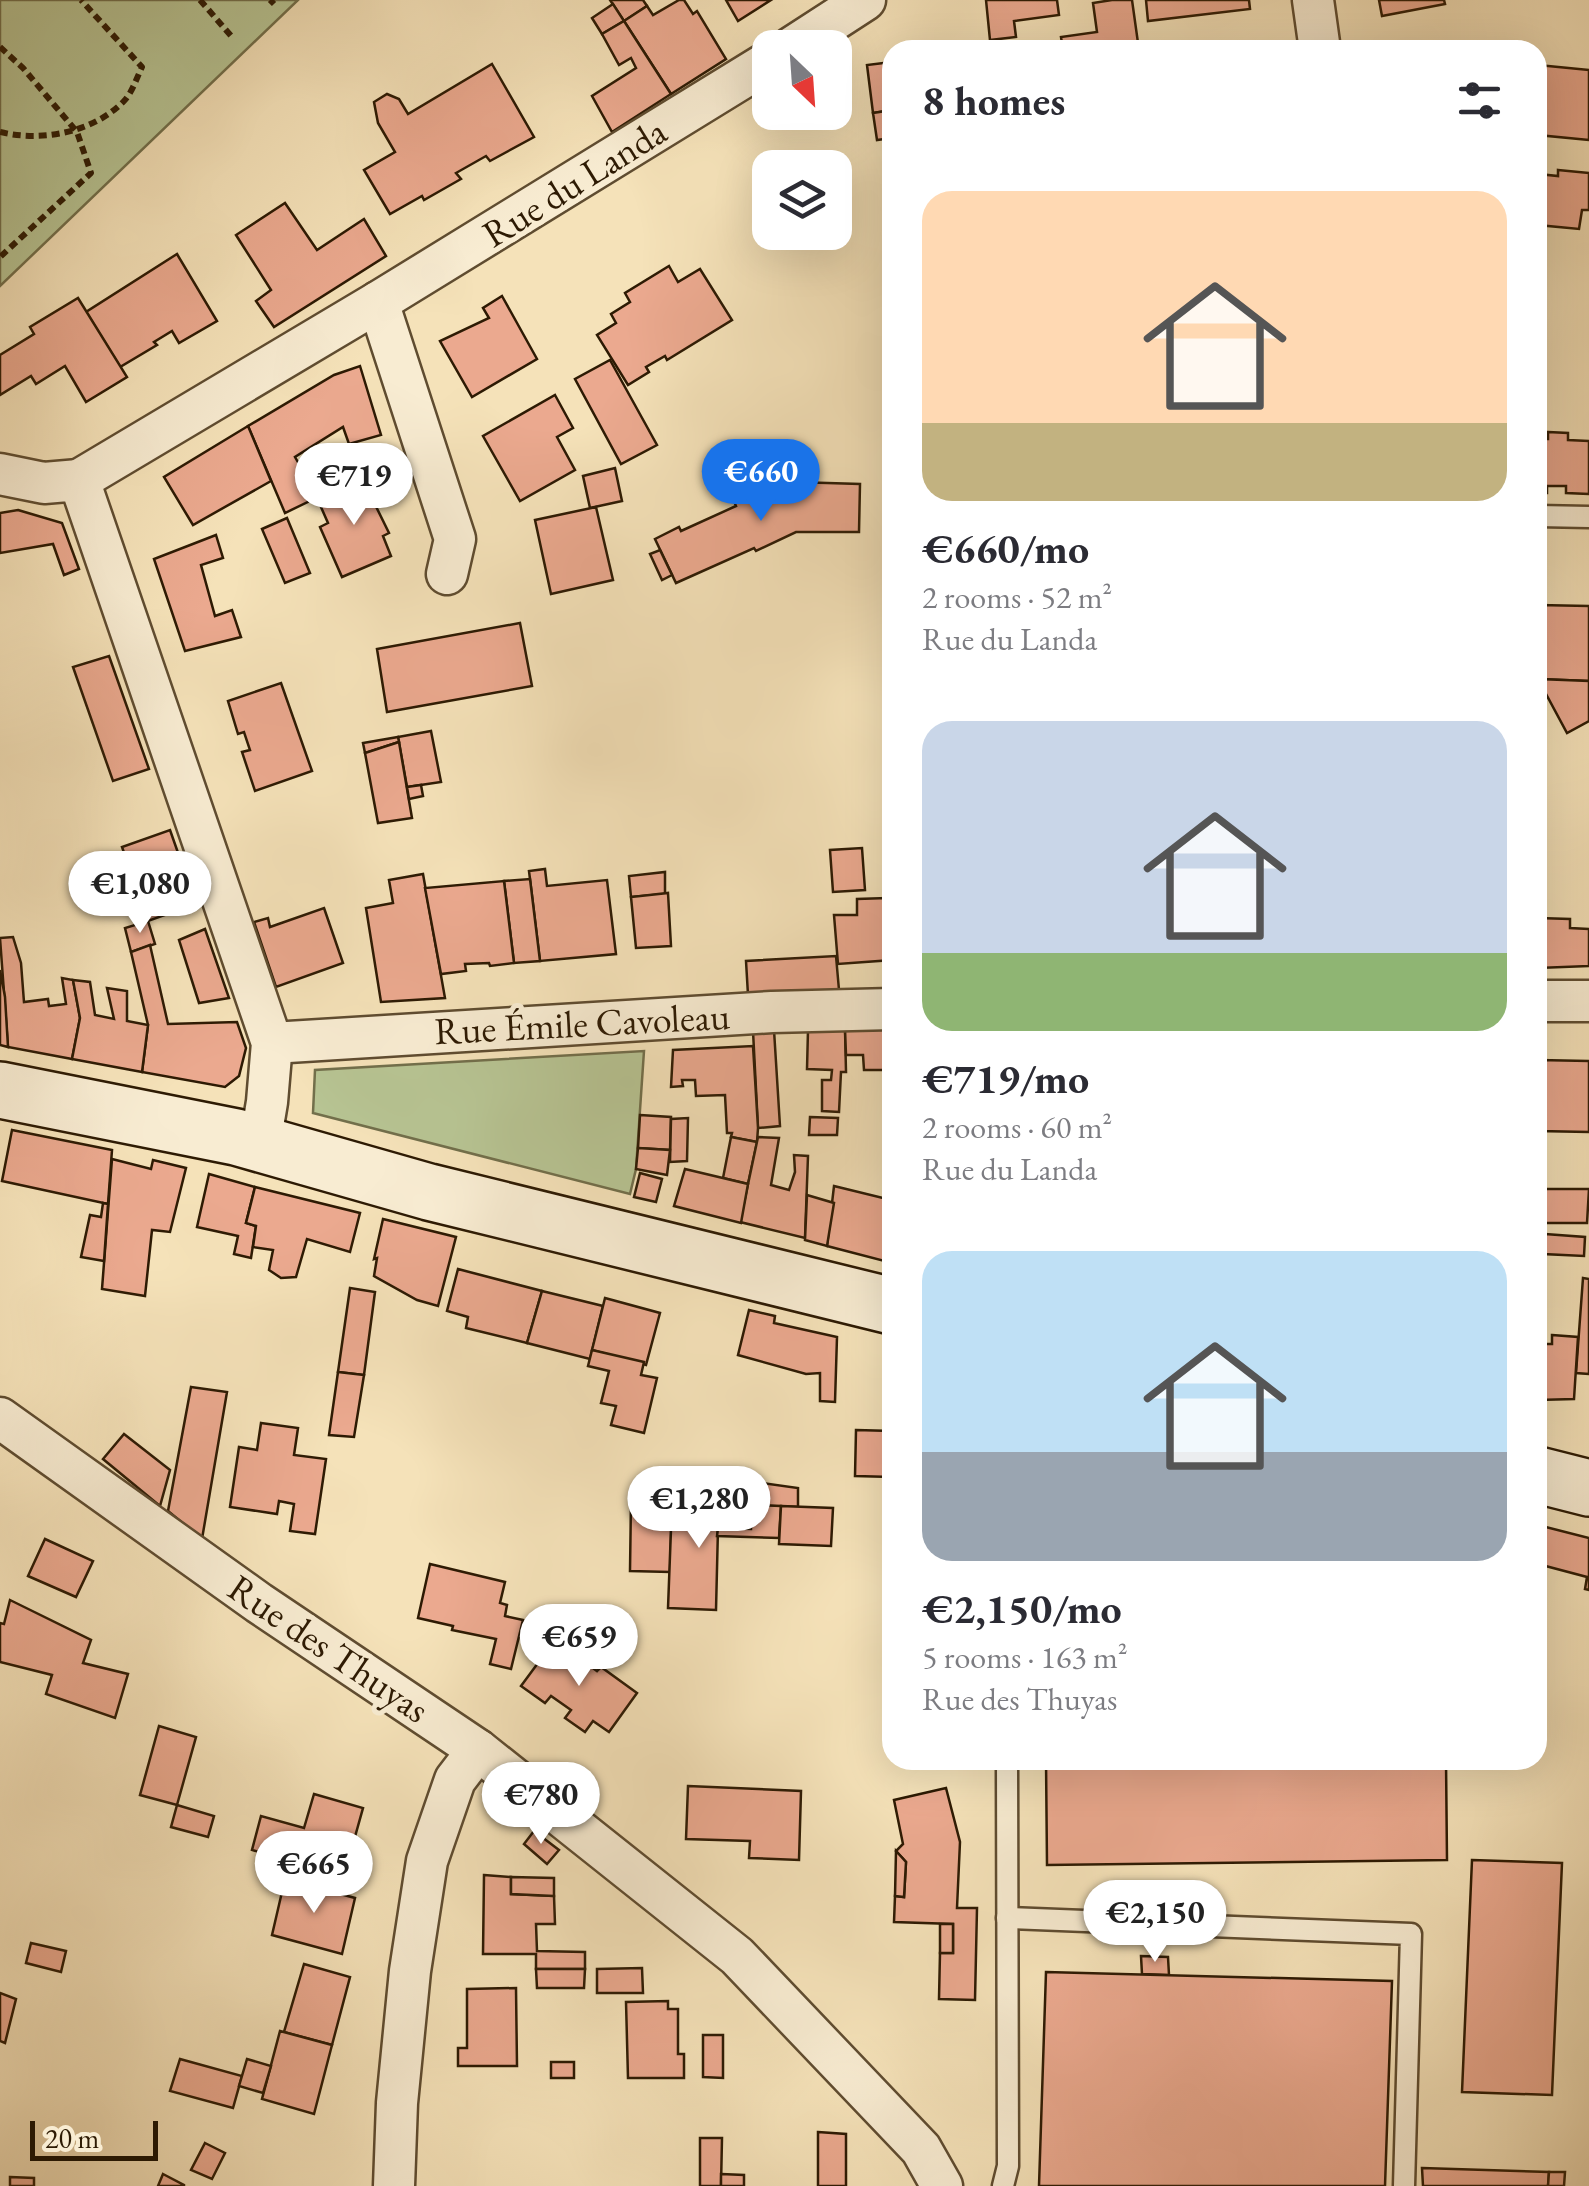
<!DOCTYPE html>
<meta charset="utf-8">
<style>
body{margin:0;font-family:"EB Garamond",serif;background:#f7f7f7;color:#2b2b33;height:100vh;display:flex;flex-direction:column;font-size:38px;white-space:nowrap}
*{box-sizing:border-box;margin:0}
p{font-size:32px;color:#7c7c81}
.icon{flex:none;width:55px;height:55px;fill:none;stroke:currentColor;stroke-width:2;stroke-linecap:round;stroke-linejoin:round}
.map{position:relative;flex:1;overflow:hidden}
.side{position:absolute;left:882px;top:40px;width:665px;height:1730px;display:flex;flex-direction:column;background:#fff;border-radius:30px;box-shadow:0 10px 40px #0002}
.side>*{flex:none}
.needle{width:65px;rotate:155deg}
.tools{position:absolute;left:752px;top:30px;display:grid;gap:20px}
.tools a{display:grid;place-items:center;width:100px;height:100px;border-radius:20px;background:#fff;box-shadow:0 10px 40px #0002;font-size:50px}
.scale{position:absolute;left:30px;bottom:25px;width:128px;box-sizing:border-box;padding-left:10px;border:5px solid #2d1a03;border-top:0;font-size:28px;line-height:35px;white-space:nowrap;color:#2d1a03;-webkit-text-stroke:8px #f8ecd2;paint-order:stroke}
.price{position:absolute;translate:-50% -85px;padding:0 22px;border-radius:35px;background:#fff;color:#222;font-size:32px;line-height:65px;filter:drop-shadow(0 2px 5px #0008)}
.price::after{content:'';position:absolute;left:50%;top:60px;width:30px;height:22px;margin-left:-15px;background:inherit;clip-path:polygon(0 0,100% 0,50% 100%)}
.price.current{background:#1a73e8;color:#fff}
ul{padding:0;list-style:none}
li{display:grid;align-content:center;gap:20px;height:530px;padding:0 40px}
li span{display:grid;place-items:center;height:310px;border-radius:30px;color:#555}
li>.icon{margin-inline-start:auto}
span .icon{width:180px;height:180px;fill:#fffc;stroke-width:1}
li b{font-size:42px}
h2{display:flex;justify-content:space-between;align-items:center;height:120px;padding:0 40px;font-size:42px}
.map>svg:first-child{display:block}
.green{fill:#b7c493;stroke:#726f4b;stroke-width:2.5}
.building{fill:#eba98f;stroke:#2d1a03;stroke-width:2.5}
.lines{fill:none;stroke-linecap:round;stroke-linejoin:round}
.lane-casing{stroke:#5f4c30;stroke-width:25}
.street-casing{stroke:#5f4c30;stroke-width:45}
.secondary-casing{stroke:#2d1a03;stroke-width:60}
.path{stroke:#2d1a03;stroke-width:6;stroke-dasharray:8 5;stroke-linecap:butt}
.lane{stroke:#f8ecd2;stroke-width:20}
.street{stroke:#f8ecd2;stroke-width:40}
.secondary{stroke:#f8ecd2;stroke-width:55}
.labels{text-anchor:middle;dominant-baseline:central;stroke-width:10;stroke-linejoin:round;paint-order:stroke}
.street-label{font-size:38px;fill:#2d1a03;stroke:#f8ecd2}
</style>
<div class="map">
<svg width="1589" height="2186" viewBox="0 0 1589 2186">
<rect width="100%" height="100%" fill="#f5e2b9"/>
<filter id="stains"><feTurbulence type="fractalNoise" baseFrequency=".002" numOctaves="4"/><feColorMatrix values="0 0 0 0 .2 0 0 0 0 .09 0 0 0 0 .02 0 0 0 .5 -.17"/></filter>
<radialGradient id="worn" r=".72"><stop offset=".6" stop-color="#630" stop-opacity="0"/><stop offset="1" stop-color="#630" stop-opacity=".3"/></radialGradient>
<!-- green -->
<g class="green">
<path d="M 0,0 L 298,0 L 0,286 Z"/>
<path d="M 644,1051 L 636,1169 L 630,1194 L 313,1113 L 315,1070 Z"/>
</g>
<!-- building -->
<g class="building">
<path d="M 610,0 L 643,0 L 647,6 L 624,21 Z"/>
<path d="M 679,0 L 684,0 L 693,14 L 697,11 L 726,59 L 671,94 L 624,21 L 647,6 L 653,15 Z"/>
<path d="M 726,0 L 771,0 L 738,21 Z"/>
<path d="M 986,0 L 1057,0 L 1059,15 L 1014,21 L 1016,37 L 990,40 Z"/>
<path d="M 1112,0 L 1132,0 L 1139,50 L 1063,50 L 1061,37 L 1097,32 L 1093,3 Z"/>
<path d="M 1146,0 L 1249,0 L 1250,9 L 1148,21 Z"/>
<path d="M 1379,0 L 1444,0 L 1445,4 L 1382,16 Z"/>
<path d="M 613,4 L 624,21 L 602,34 L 592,18 Z"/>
<path d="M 624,21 L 671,94 L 612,132 L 592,96 L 636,68 L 631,58 L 619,65 L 602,34 Z"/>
<path d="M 892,62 L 892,110 L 873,113 L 867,65 Z"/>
<path d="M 492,64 L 534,137 L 490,161 L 486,156 L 456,173 L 461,179 L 424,200 L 422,196 L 390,214 L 364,170 L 395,152 L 378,123 L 374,102 L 387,94 L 399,99 L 408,114 Z"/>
<path d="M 1538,65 L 1589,70 L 1589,140 L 1538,135 Z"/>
<path d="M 892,110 L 892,138 L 877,140 L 873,113 Z"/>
<path d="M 1558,170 L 1589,173 L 1589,210 L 1582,210 L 1579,229 L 1538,225 L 1538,174 L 1558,176 Z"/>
<path d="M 285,203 L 317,250 L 364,219 L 386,256 L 274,327 L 256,301 L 271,290 L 236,235 Z"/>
<path d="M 177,254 L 217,321 L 179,343 L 172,331 L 154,342 L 157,345 L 120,367 L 86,312 Z"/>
<path d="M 669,266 L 678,282 L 700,269 L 732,320 L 667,360 L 665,356 L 646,367 L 649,372 L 628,385 L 597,335 L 616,323 L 611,314 L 630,302 L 625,293 Z"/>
<path d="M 502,296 L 537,359 L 472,397 L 440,341 L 489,318 L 483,308 Z"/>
<path d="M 78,298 L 127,377 L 86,402 L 65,366 L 36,384 L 31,376 L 0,395 L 0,355 L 34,334 L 30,327 Z"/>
<path d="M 610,360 L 657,445 L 621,464 L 575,379 Z"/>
<path d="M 360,366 L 381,435 L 349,444 L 343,427 L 295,457 L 318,497 L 285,513 L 248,426 L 334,375 Z"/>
<path d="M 555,395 L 573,428 L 557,437 L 575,470 L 520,501 L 483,436 Z"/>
<path d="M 248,426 L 271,481 L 193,525 L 164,477 Z"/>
<path d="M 1548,432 L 1568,433 L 1568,440 L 1589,441 L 1589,494 L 1566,493 L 1566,486 L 1547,486 L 1547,493 L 1538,493 L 1538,439 L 1548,439 Z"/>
<path d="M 615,468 L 622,501 L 590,508 L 583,476 Z"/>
<path d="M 362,478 L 389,533 L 383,536 L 391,556 L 342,577 L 320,527 L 328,523 L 317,498 Z"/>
<path d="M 794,482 L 860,484 L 859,532 L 796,532 L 756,551 L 754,548 L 676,583 L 655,539 L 679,527 L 681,531 L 736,506 L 733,499 L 762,487 L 764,492 Z"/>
<path d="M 596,507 L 613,580 L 551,594 L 535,520 Z"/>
<path d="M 18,510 L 62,523 L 79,569 L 64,575 L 53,544 L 0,553 L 0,513 Z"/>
<path d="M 287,518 L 310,573 L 285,583 L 262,529 Z"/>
<path d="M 216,535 L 223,558 L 201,565 L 215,616 L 232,610 L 241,637 L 185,651 L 154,559 Z"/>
<path d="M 660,550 L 672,575 L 662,580 L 650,554 Z"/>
<path d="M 1538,605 L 1589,606 L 1589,681 L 1538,679 Z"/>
<path d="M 520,623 L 532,686 L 387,712 L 377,649 Z"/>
<path d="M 109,656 L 149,769 L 113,781 L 73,667 Z"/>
<path d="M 1538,679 L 1589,681 L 1589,721 L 1567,733 Z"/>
<path d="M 281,683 L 312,771 L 255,791 L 242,752 L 250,750 L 244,732 L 238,734 L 228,701 Z"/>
<path d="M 431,731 L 441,782 L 407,787 L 398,737 Z"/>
<path d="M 398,737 L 399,742 L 365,753 L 363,743 Z"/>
<path d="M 399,742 L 412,818 L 378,823 L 365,753 Z"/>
<path d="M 421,785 L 423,796 L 409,799 L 407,787 Z"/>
<path d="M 170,830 L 196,904 L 148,921 L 122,847 Z"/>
<path d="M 862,848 L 865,890 L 833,892 L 830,850 Z"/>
<path d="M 545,869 L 547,886 L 607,880 L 616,954 L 540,961 L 529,871 Z"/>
<path d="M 665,872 L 665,894 L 631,897 L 629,876 Z"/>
<path d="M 423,874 L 445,998 L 381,1002 L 366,908 L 393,903 L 389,880 Z"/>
<path d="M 530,879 L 540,961 L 514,963 L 504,881 Z"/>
<path d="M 504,881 L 514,963 L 490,966 L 489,963 L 465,964 L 466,971 L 441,974 L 425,888 Z"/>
<path d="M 668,893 L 671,946 L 636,948 L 631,897 Z"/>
<path d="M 887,898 L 888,912 L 892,912 L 892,960 L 838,964 L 834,915 L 857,915 L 857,899 Z"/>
<path d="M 324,908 L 343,963 L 276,987 L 254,922 L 268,918 L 270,927 Z"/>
<path d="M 1538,918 L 1570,919 L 1570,928 L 1589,929 L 1589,966 L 1538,968 Z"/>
<path d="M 148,921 L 155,944 L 131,952 L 125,928 Z"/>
<path d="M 205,929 L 229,998 L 199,1003 L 179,940 Z"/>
<path d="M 13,937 L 21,963 L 24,1002 L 48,999 L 49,1006 L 66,1004 L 62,978 L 73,980 L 80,1018 L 72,1059 L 8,1047 L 0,938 Z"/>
<path d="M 150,945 L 168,1024 L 237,1022 L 246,1048 L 239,1076 L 225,1087 L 142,1072 L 148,1025 L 131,952 Z"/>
<path d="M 836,956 L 839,990 L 748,995 L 746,961 Z"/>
<path d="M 0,970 L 5,997 L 8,1047 L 0,1045 Z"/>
<path d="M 73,980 L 90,982 L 95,1015 L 114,1019 L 107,988 L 127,991 L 127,1021 L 148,1025 L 142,1072 L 72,1059 L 80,1018 Z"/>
<path d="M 845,1029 L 846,1072 L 841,1072 L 839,1112 L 822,1111 L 822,1080 L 831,1080 L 832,1070 L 807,1069 L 808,1030 Z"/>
<path d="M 845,1029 L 892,1030 L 892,1070 L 864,1070 L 863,1055 L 846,1055 Z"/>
<path d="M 774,1030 L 780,1126 L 758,1128 L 753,1031 Z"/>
<path d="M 753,1046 L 758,1128 L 757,1142 L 731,1137 L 732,1133 L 727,1133 L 725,1095 L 696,1096 L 695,1080 L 682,1080 L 683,1086 L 671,1087 L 673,1050 Z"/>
<path d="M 1538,1060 L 1589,1061 L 1589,1132 L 1538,1131 Z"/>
<path d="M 640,1115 L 671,1117 L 670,1150 L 638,1148 Z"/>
<path d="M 810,1117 L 838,1118 L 837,1135 L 809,1135 Z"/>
<path d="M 688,1118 L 687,1161 L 670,1162 L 671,1119 Z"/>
<path d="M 12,1130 L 112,1150 L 108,1204 L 2,1181 Z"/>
<path d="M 731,1137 L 757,1142 L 748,1184 L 723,1178 Z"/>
<path d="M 758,1137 L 779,1138 L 771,1185 L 789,1190 L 795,1172 L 794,1155 L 808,1156 L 805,1238 L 740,1222 Z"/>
<path d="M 638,1148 L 670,1150 L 667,1175 L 636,1169 Z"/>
<path d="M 112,1159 L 151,1169 L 153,1160 L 186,1168 L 170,1232 L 152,1230 L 145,1296 L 102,1289 Z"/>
<path d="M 685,1169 L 748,1184 L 741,1223 L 674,1206 Z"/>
<path d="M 640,1173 L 662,1179 L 656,1202 L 634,1197 Z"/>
<path d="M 209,1174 L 255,1187 L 246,1223 L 256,1226 L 251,1258 L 234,1254 L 238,1236 L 197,1227 Z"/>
<path d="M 834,1186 L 891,1200 L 892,1193 L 892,1263 L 827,1246 Z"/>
<path d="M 255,1187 L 360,1213 L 350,1252 L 307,1239 L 296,1277 L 281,1278 L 269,1270 L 273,1250 L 253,1247 L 256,1226 L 246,1223 Z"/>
<path d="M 1538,1189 L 1589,1189 L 1587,1223 L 1538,1223 Z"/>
<path d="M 807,1195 L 834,1203 L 827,1246 L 805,1240 Z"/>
<path d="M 103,1203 L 108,1204 L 104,1261 L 81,1257 L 90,1215 L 101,1217 Z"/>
<path d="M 383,1219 L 456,1237 L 438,1306 L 417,1300 L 374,1276 L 377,1258 L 374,1259 Z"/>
<path d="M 1545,1234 L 1585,1237 L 1584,1256 L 1543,1254 Z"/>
<path d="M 458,1269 L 542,1291 L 527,1343 L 466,1328 L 468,1317 L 447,1311 Z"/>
<path d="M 1583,1278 L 1589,1279 L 1589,1374 L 1576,1373 Z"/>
<path d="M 350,1288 L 375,1292 L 364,1375 L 338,1372 Z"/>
<path d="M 542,1291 L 603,1306 L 590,1359 L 527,1343 Z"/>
<path d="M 605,1298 L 660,1313 L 646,1365 L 592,1350 Z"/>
<path d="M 749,1310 L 775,1316 L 774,1323 L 837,1337 L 835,1402 L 820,1401 L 820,1373 L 806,1374 L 738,1355 Z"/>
<path d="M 1552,1335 L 1578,1337 L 1574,1399 L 1538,1400 L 1538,1344 L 1552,1344 Z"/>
<path d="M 592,1350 L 644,1362 L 641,1375 L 657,1378 L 644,1433 L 611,1425 L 616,1406 L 601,1403 L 609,1371 L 588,1366 Z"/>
<path d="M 338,1372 L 364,1375 L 354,1437 L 329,1435 Z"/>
<path d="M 191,1387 L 227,1392 L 202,1539 L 168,1511 Z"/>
<path d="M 261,1423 L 298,1428 L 294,1455 L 326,1459 L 315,1534 L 290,1531 L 294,1504 L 279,1501 L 277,1514 L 230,1507 L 239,1447 L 257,1450 Z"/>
<path d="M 856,1430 L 892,1431 L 892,1477 L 855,1476 Z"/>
<path d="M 124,1434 L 170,1470 L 160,1506 L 103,1459 Z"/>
<path d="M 740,1480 L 798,1488 L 798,1507 L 739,1505 Z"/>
<path d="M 631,1500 L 672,1503 L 670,1572 L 630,1571 Z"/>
<path d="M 672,1503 L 752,1505 L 751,1529 L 718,1528 L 716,1610 L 668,1608 Z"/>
<path d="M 752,1505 L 781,1506 L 779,1538 L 717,1536 L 718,1528 L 751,1529 Z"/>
<path d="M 781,1506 L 833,1508 L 831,1546 L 779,1544 Z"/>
<path d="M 1538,1525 L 1589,1538 L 1589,1590 L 1585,1589 L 1587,1577 L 1538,1564 Z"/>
<path d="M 45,1539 L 93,1561 L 76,1597 L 28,1576 Z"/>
<path d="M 430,1564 L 505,1582 L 500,1603 L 507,1605 L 505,1616 L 523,1620 L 511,1669 L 490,1664 L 496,1639 L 452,1630 L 453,1626 L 418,1618 Z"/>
<path d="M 10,1600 L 91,1640 L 83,1663 L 128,1674 L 115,1718 L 46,1694 L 52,1675 L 0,1662 L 0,1623 L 4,1624 Z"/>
<path d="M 555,1640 L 597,1671 L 601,1667 L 637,1693 L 609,1732 L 593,1721 L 585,1732 L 565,1718 L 571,1710 L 551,1696 L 545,1703 L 521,1686 Z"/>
<path d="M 159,1726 L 196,1737 L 177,1805 L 140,1795 Z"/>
<path d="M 1046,1760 L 1446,1760 L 1447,1860 L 1047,1865 Z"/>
<path d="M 688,1786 L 801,1791 L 799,1860 L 749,1858 L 750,1841 L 686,1839 Z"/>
<path d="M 946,1788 L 960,1842 L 957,1908 L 977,1908 L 975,2000 L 939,1999 L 940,1953 L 953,1953 L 953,1924 L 894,1922 L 895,1896 L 904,1897 L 906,1862 L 896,1851 L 903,1844 L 894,1800 Z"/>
<path d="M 314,1794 L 363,1808 L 344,1876 L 252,1850 L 261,1816 L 304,1828 Z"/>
<path d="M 177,1805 L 214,1816 L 208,1837 L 171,1827 Z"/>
<path d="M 534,1831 L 559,1850 L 547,1864 L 524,1844 Z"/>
<path d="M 896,1851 L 906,1862 L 904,1897 L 895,1896 Z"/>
<path d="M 1472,1860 L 1562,1863 L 1552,2095 L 1462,2092 Z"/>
<path d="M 484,1875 L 511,1877 L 511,1894 L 554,1896 L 555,1924 L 536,1924 L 537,1951 L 585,1952 L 585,1969 L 536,1969 L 536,1954 L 483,1954 Z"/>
<path d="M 511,1877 L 554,1878 L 554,1896 L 511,1894 Z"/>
<path d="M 285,1879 L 355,1898 L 342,1954 L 272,1935 Z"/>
<rect x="940" y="1924" width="13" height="29"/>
<path d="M 31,1943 L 66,1951 L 61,1972 L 26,1963 Z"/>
<path d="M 1141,1956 L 1168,1957 L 1169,1975 L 1142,1974 Z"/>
<path d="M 304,1964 L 350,1977 L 332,2045 L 284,2032 Z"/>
<path d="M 642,1968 L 643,1993 L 597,1993 L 597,1969 Z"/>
<path d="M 536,1969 L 585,1969 L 584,1988 L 537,1988 Z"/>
<path d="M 1046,1972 L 1392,1981 L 1385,2186 L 1039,2186 Z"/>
<path d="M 516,1988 L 517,2066 L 458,2066 L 458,2048 L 467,2048 L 467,1989 Z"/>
<path d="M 0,1993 L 16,1999 L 5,2043 L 0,2041 Z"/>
<path d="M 668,2001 L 668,2009 L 678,2009 L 678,2054 L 684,2054 L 684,2078 L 628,2078 L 626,2002 Z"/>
<path d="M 280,2031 L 332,2045 L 314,2114 L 262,2099 Z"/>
<path d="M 703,2035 L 723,2035 L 723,2078 L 703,2077 Z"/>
<path d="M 180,2059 L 242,2076 L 233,2108 L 170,2091 Z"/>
<path d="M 247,2059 L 271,2066 L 263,2093 L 239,2086 Z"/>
<rect x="551" y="2062" width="23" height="16"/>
<path d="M 818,2132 L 846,2134 L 846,2186 L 818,2186 Z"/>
<path d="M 700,2138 L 722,2138 L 721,2186 L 700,2186 Z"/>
<path d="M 205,2143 L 225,2153 L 212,2179 L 191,2170 Z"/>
<path d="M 1422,2168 L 1549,2172 L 1548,2186 L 1423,2186 Z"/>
<path d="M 1549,2172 L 1565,2172 L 1564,2186 L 1548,2186 Z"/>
<path d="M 163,2174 L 184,2185 L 184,2186 L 158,2186 Z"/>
<path d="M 721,2174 L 744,2175 L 744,2186 L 721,2186 Z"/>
<path d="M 10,2177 L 34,2178 L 34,2186 L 10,2186 Z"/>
</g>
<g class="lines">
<!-- lane casing -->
<g class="lane-casing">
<g id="lane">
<path d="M 1538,516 L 1589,517"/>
<path d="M 1007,1918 L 1411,1934 L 1404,2186"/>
<path d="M 1003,2186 L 1008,2166 L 1007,1760"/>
</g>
</g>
<!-- street casing -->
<g class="street-casing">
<g id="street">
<path d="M 1313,0 L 1320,50"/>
<path d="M 791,48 L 865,0"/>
<path d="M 378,302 L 455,539 L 447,574"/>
<path d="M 0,474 L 44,483 L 79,480 L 272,1043 L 267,1102 L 260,1144"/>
<path d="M 79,480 L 378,302 L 770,61"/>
<path d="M 1538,1001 L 1589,1001"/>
<path d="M 272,1043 L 772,1012 L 892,1009"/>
<path d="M 0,1418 L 259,1603 L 478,1750 L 737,1956 L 921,2149 L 942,2186"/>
<path d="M 394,2186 L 397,2103 L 410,1971 L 427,1861 L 455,1780 L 478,1750"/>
</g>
</g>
<!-- secondary casing -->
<g class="secondary-casing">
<g id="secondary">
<path d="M 0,1090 L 236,1137 L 429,1192 L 892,1306"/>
<path d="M 1538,1475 L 1589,1488"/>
</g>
</g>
<!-- path -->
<g class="path">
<path d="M 200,0 L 232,37"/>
<path d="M 270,0 L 274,4"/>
<path d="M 0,47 L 23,68 L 77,132 L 91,173 L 0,257"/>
<path d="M 0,132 C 41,142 93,133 124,101 C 132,93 137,77 142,67 L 81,0"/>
</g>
<!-- lane -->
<use href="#lane" class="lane"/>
<!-- street -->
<use href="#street" class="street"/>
<!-- secondary -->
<use href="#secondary" class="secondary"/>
</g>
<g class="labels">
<!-- street labels -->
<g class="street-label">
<text transform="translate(574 182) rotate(-32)">Rue du Landa</text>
<text transform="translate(582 1023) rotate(-3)">Rue Émile Cavoleau</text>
<text transform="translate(329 1648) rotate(34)">Rue des Thuyas</text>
</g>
</g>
<rect width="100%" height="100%" filter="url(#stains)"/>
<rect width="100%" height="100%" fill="url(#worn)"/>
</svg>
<div class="tools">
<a><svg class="needle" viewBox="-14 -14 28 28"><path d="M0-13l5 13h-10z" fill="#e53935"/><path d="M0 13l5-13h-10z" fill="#7c7c81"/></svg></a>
<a><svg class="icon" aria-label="layers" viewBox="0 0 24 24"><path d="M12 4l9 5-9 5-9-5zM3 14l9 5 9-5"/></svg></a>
</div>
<div class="scale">20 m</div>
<b class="price current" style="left:761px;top:524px">€660</b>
<b class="price" style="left:354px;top:528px">€719</b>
<b class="price" style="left:140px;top:936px">€1,080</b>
<b class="price" style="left:699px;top:1551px">€1,280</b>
<b class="price" style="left:579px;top:1689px">€659</b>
<b class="price" style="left:541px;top:1847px">€780</b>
<b class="price" style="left:314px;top:1916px">€665</b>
<b class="price" style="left:1155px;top:1965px">€2,150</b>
<section class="side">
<h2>8 homes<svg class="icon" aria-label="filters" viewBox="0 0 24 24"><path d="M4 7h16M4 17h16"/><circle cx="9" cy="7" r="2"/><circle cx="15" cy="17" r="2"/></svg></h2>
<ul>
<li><span style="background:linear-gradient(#ffd9b3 75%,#c2b280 0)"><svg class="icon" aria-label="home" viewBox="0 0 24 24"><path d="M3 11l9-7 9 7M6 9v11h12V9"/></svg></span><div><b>€660/mo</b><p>2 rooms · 52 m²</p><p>Rue du Landa</p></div></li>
<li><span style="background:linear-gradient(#c9d6e8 75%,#8fb573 0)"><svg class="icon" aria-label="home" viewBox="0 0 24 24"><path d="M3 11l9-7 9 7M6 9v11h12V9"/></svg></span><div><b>€719/mo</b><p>2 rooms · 60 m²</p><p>Rue du Landa</p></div></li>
<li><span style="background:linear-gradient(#bfe0f5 65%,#9aa5b1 0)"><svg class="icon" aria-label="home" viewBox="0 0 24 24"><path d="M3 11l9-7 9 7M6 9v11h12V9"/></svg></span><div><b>€2,150/mo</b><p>5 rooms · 163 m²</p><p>Rue des Thuyas</p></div></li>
</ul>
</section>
</div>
